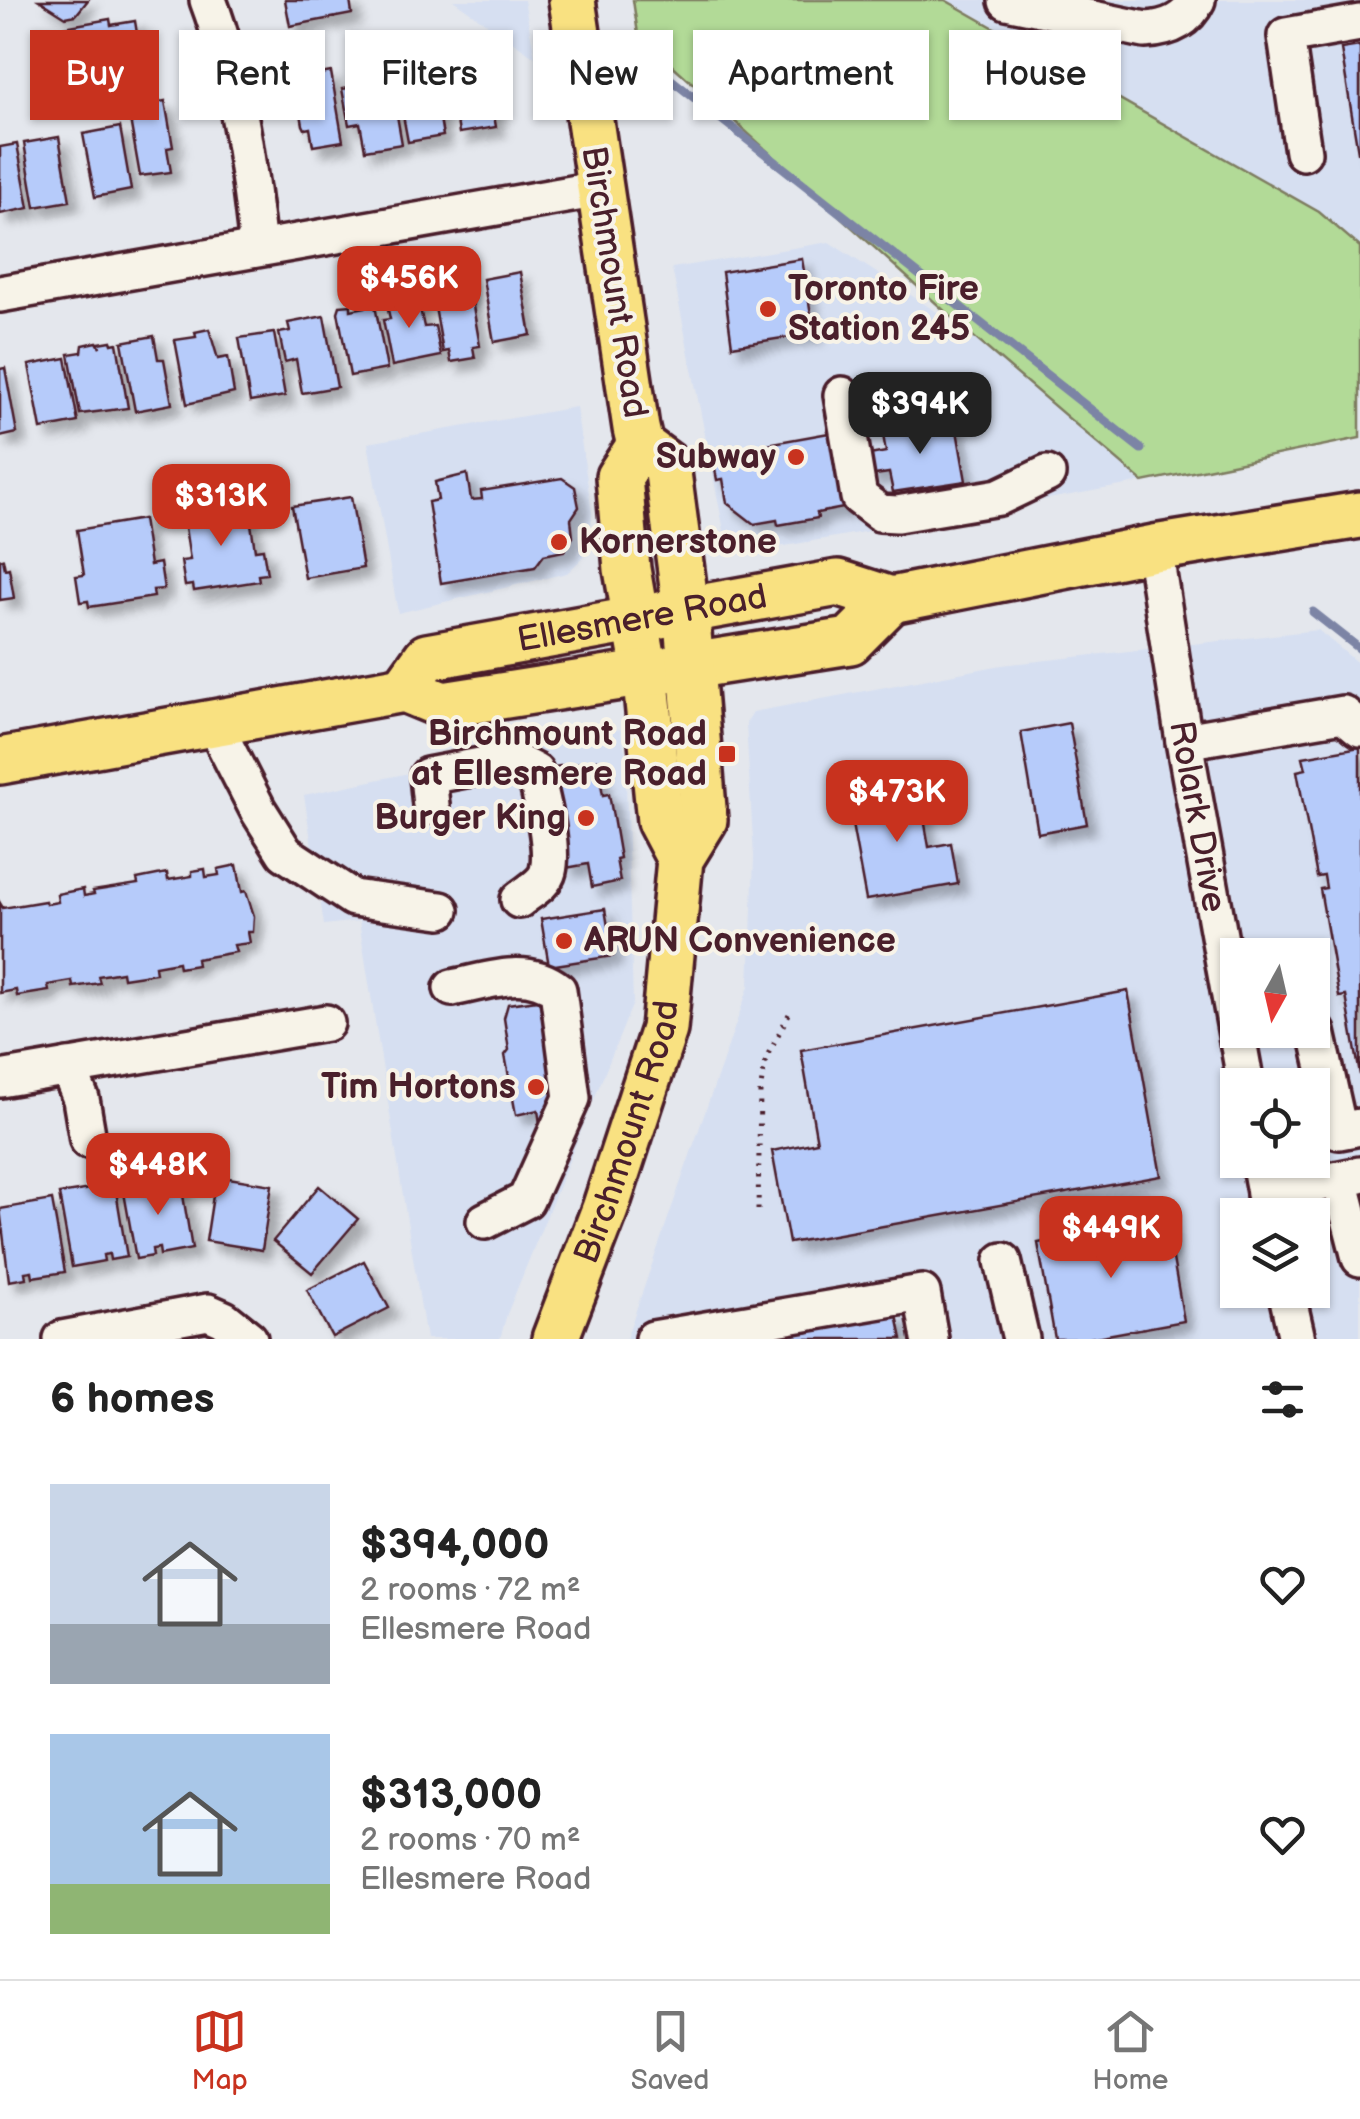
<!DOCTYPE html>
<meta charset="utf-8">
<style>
body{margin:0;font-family:"Balsamiq Sans",sans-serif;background:#f6f6f6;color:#222;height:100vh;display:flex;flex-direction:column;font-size:38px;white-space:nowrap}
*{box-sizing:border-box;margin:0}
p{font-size:32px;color:#767676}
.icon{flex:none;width:55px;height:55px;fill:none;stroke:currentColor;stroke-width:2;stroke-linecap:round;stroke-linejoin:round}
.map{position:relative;height:1339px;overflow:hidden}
.details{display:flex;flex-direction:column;background:#fff;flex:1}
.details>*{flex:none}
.guide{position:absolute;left:30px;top:30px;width:1300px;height:90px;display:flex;gap:20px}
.needle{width:65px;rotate:188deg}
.tools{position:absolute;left:1220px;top:938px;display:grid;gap:20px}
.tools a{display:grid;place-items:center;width:110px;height:110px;border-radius:0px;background:#fff;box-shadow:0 2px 8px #0004;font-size:50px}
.price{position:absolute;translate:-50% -85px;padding:0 22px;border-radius:20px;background:#c8321e;color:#fff;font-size:32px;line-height:65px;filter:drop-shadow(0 2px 5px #0008)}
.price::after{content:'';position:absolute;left:50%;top:60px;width:30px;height:22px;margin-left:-15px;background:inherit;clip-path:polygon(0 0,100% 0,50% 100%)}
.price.on{background:#222;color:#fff}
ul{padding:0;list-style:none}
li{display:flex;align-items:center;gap:30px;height:250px;padding:0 50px}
li span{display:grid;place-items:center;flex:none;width:280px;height:200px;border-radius:0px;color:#555}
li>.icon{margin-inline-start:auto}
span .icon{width:120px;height:120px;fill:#fffc;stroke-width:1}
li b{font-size:42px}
h2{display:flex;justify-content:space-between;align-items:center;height:120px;padding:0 50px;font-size:42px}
.pill{padding:0 35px;border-radius:0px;background:#fff;box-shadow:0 2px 8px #0004;font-size:35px;line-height:90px}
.pill.on{background:#c8321e;color:#fff}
.dock{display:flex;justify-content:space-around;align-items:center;height:140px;border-top:2px solid #e0e0e0;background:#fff;font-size:28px;color:#767676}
.dock a{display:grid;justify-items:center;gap:5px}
.dock .on{color:#c8321e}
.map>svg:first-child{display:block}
.built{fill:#d6dff1;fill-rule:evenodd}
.green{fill:#b2da97;stroke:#7e7c61;stroke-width:2.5}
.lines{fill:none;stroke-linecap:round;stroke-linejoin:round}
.stream{stroke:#7b84a5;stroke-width:9}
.building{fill:#b6cbfa;stroke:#4a1f2b;stroke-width:2.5;filter:url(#shadow)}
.minor-casing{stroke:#4a1f2b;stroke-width:42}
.major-casing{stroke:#4a1f2b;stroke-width:52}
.path{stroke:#4a1f2b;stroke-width:5;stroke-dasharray:2.5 8;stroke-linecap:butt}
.minor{stroke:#f7f3e8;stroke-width:35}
.major{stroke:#f9e181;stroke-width:45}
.poi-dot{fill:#c8321e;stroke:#f7f3e8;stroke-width:4}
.labels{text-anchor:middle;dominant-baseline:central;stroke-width:8;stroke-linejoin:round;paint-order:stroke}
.street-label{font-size:35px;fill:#4a1f2b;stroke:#f7f3e8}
.poi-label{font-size:35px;font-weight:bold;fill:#4a1f2b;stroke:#f7f3e8;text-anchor:end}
</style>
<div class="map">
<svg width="1360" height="1339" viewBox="0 0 1360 1339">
<defs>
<filter id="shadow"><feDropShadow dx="9" dy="9" stdDeviation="5" flood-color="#0004"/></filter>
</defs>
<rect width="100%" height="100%" fill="#e4e7ed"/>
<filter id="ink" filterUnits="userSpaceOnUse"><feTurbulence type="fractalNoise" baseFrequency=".01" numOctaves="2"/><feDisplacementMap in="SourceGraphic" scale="20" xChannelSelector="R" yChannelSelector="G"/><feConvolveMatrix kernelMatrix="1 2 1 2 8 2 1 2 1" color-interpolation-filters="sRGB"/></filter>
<g filter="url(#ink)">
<!-- built -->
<g class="built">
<path d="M 453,0 L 524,0 L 535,57 Z"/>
<path d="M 945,0 L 1360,0 L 1360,247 L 1319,212 Z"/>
<path d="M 829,242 L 969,333 L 1143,482 L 729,556 L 672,268 Z"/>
<path d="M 576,407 L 592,513 L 589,552 L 567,573 L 398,613 L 368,443 Z"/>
<path d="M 1318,630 L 1360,665 L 1360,1339 L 626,1339 L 749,986 L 754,857 L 746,723 L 753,712 L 1002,665 ZM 1238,955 L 1312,955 L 1312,1030 L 1238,1030 ZM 1238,1085 L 1312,1085 L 1312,1160 L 1238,1160 ZM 1238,1215 L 1312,1215 L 1312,1290 L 1238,1290 Z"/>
<path d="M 620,729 L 625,751 L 633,1003 L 507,1314 L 500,1339 L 426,1339 L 359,921 L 324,925 L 304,795 Z"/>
</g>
<!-- green -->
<path class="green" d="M 633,0 L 945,0 L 1319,212 L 1360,247 L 1360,438 L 1143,482 L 969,333 L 638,34 Z"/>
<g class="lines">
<!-- stream -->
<g class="stream">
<path d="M 655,67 L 1141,449"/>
<path d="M 1313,612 L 1360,649"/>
</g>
</g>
<!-- building -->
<g class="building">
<path d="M 39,0 L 88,0 L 76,15 L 66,17 Z"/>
<path d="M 285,0 L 350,0 L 352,14 L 290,26 Z"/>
<path d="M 110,19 L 111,25 L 135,21 L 140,52 L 71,64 L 64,27 Z"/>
<path d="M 1360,46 L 1360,152 L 1358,152 L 1341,49 Z"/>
<path d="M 485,61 L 496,127 L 459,133 L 448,68 Z"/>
<path d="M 331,72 L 343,141 L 313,146 L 310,128 L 305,129 L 303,125 L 295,79 Z"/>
<path d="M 432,72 L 443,136 L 408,142 L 396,78 Z"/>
<path d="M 391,81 L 402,144 L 365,150 L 360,123 L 349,125 L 342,89 Z"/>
<path d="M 165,101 L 173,147 L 167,148 L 171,172 L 140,176 L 128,108 Z"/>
<path d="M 120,127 L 131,190 L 95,197 L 83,134 Z"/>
<path d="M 59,137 L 70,201 L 35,207 L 24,143 Z"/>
<path d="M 17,144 L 29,208 L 0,214 L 0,147 Z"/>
<path d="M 802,259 L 814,333 L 732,346 L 722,272 Z"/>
<path d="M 467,272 L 480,346 L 473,347 L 475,358 L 451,362 L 449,351 L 443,352 L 430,279 Z"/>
<path d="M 520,272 L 531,335 L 494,342 L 483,279 Z"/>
<path d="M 416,290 L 424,327 L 435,326 L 441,356 L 392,366 L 383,320 L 390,319 L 385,296 Z"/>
<path d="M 351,305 L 351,310 L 375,305 L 387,369 L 350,376 L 338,312 L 340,306 Z"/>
<path d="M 324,316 L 337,387 L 302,393 L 296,359 L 285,362 L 279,333 L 290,331 L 288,323 Z"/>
<path d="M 209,329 L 218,359 L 228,357 L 234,393 L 187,404 L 175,340 L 196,337 L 195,332 Z"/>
<path d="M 274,333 L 285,396 L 250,402 L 239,338 Z"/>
<path d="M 154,336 L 158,359 L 164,359 L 172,404 L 135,411 L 122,342 Z"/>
<path d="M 111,341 L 112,344 L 117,343 L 128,408 L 80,414 L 69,354 L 82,352 L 83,345 L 97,342 L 100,347 L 99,343 Z"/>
<path d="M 66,358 L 78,422 L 41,429 L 29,365 Z"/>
<path d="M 5,368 L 17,433 L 0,437 L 0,369 Z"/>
<path d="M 955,419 L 966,481 L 893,492 L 889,473 L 868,476 L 864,456 L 886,452 L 883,435 Z"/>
<path d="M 840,431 L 854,506 L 817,513 L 818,518 L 778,525 L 777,520 L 754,524 L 727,503 L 723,479 L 717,480 L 712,454 Z"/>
<path d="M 467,474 L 471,500 L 482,499 L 481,491 L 562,478 L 575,487 L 579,507 L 571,519 L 573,537 L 564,551 L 544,555 L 535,567 L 441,583 L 428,502 L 438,500 L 435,482 Z"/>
<path d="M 351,497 L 363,568 L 305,578 L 292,506 Z"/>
<path d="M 248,504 L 255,550 L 263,549 L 267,574 L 258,575 L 259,581 L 194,591 L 193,585 L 185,586 L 181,561 L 190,560 L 183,514 Z"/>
<path d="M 143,519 L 150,565 L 160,563 L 164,589 L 153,590 L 154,597 L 89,607 L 88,601 L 80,602 L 76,576 L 84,575 L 77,530 Z"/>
<path d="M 3,559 L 5,569 L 9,568 L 14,598 L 0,600 L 0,560 Z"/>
<path d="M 1069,723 L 1087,824 L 1038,833 L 1021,732 Z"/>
<path d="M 1360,747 L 1360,1075 L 1346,996 L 1339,997 L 1320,889 L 1326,888 L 1324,876 L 1317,877 L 1297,771 L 1306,769 L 1303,757 Z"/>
<path d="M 597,760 L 603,795 L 609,794 L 620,858 L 616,859 L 620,881 L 592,887 L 588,864 L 566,868 L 548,768 Z"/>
<path d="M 918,784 L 929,847 L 951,843 L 958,884 L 866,900 L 847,797 Z"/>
<path d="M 237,865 L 242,892 L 246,891 L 254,916 L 253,932 L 248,932 L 250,943 L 234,945 L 236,952 L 196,959 L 197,965 L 179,968 L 178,962 L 155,966 L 156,973 L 123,978 L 122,972 L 98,976 L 100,983 L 73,987 L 72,981 L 48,985 L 49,991 L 17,996 L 16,990 L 0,993 L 0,903 L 3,908 L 45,901 L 46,904 L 58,902 L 57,894 L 83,889 L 84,896 L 94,894 L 93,891 L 138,884 L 137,879 L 167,873 L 168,880 L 192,876 L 192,871 L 205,869 L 206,877 L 219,875 L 218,869 Z"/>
<path d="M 605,909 L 613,956 L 549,966 L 541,919 Z"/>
<path d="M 1128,991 L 1161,1176 L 789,1243 L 772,1151 L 817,1142 L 801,1050 Z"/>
<path d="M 537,1000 L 549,1015 L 565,1107 L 542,1138 L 538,1110 L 516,1115 L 505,1055 L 509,1050 L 504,1018 L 508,1004 Z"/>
<path d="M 216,1176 L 272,1185 L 262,1250 L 206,1241 Z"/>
<path d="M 180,1177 L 192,1249 L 160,1255 L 159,1248 L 152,1249 L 153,1256 L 136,1259 L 123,1187 Z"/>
<path d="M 115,1185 L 127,1257 L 110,1260 L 109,1254 L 103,1255 L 104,1261 L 72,1267 L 59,1194 Z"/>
<path d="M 319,1186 L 358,1219 L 312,1273 L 273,1241 Z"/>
<path d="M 52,1200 L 65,1272 L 33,1277 L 32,1271 L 25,1272 L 26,1278 L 9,1281 L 0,1209 Z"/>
<path d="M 1166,1219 L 1184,1321 L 1085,1339 L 1055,1339 L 1038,1243 Z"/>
<path d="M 364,1261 L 389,1308 L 332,1337 L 307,1290 Z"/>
<path d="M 897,1315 L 902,1339 L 767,1339 L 846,1325 Z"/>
</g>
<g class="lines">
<!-- minor casing -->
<g class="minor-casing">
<g id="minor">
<path d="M 208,0 C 237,77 249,166 258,248"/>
<path d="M 1007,1 L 1145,30 C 1168,29 1187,21 1197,0"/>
<path d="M 1303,152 L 1286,36 L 1360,23"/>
<path d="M 0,294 L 600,189"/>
<path d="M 842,395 L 859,497 L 880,513 L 897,514 L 999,497 L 1047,474"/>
<path id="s1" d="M 1154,548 L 1184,741 L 1246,1085"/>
<path d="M 213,722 L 258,810 L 285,853 L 353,898 L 441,910"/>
<path d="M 1184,741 L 1343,714 L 1360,728"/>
<path d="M 431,805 L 428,776 L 512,760 L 535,772 C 541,797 554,846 548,871 C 545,884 528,892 519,900"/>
<path d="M 452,988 C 489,981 526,965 558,990 L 572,1098 L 526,1200 L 485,1221"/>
<path d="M 1317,1032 L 1339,1131 L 1360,1127"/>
<path d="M 68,1067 L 81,1099 L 88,1140"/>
<path d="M 0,1079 L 326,1023"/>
<path d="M 1259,1160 L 1269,1214"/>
<path d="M 1340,1180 L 1360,1258"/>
<path d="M 1265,1194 L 1360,1175"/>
<path d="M 1003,1261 L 1021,1339"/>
<path d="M 1286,1290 L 1297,1339"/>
<path d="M 62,1339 L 208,1312 L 224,1319 L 249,1339"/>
<path d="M 653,1339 L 922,1293 L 930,1339"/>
</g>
</g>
<!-- major casing -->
<g class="major-casing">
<g id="major">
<path d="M 640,445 L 619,477 L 627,569 L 645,672 L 660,821 L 680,859"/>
<path id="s2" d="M 404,689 L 427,657 L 838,583 L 891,600 L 1154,548 L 1360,515"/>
<path d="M 0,761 L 404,689 L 443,705 L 850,641 L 891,600"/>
<path id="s3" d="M 555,1339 L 605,1209 L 664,1029 L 680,859 L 704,820 L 686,609 L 667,465 L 640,445 L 636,428 L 572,0"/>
</g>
</g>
<!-- path -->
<path class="path" d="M 758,1210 L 760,1092 L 766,1058 L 789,1014"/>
<!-- minor -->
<use href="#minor" class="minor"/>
<!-- major -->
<use href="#major" class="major"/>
</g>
</g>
<!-- markers -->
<g class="poi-dot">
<circle cx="768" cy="309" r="10"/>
<circle cx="796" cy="457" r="10"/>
<circle cx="559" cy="542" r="10"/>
<rect x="717" y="744" width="20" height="20" rx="5"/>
<circle cx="586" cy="818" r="10"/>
<circle cx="564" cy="941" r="10"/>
<circle cx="536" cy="1087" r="10"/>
</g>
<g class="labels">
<!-- street labels -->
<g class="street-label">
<text transform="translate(614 282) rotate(81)">Birchmount Road</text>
<text stroke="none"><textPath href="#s2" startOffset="258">Ellesmere Road</textPath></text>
<text stroke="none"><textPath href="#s1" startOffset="272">Rolark Drive</textPath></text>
<text stroke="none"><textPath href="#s3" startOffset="220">Birchmount Road</textPath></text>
</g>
<!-- poi labels -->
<g class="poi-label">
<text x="788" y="289" text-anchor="start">Toronto Fire<tspan x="788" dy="40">Station 245</tspan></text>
<text x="776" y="457">Subway</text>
<text x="579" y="542" text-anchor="start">Kornerstone</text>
<text x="707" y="734">Birchmount Road<tspan x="707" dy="40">at Ellesmere Road</tspan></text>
<text x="566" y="818">Burger King</text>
<text x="584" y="941" text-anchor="start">ARUN Convenience</text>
<text x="516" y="1087">Tim Hortons</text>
</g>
</g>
</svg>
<div class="tools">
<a><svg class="needle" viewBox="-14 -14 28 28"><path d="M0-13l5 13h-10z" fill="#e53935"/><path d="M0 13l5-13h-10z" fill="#767676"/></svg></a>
<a><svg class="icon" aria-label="locate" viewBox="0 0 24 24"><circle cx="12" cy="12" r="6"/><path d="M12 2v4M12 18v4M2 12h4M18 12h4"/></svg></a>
<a><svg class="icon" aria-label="layers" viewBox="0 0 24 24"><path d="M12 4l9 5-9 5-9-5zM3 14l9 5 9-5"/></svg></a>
</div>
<b class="price" style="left:409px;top:331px">$456K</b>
<b class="price on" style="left:920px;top:457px">$394K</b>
<b class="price" style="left:221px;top:549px">$313K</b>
<b class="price" style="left:897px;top:845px">$473K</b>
<b class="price" style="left:158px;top:1218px">$448K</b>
<b class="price" style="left:1111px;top:1281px">$449K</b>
<div class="guide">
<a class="pill on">Buy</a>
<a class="pill">Rent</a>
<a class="pill">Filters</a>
<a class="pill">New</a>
<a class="pill">Apartment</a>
<a class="pill">House</a>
</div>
</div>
<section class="details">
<h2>6 homes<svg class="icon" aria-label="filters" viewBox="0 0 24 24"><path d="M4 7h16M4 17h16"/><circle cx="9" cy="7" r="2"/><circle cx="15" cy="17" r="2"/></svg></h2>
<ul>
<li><span style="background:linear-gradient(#c9d6e8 70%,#9aa5b1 0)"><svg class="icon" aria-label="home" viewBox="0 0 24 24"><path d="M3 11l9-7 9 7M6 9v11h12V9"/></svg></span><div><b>$394,000</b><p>2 rooms · 72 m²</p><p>Ellesmere Road</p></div><svg class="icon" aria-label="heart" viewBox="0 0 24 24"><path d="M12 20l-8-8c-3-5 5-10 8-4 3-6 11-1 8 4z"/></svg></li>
<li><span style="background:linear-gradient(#a9c7e8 75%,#8fb573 0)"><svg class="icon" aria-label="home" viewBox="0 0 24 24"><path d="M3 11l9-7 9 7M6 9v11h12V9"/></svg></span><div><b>$313,000</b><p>2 rooms · 70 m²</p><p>Ellesmere Road</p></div><svg class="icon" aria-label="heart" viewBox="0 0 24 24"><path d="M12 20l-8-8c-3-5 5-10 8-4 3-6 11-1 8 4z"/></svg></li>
</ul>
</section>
<nav class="dock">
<a class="on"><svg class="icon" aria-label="map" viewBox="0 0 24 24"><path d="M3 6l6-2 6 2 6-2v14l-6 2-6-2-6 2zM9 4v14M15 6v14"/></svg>Map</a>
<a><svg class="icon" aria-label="saved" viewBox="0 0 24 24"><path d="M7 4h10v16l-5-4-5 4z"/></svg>Saved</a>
<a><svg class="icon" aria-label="home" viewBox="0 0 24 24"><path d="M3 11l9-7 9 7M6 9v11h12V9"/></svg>Home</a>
</nav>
